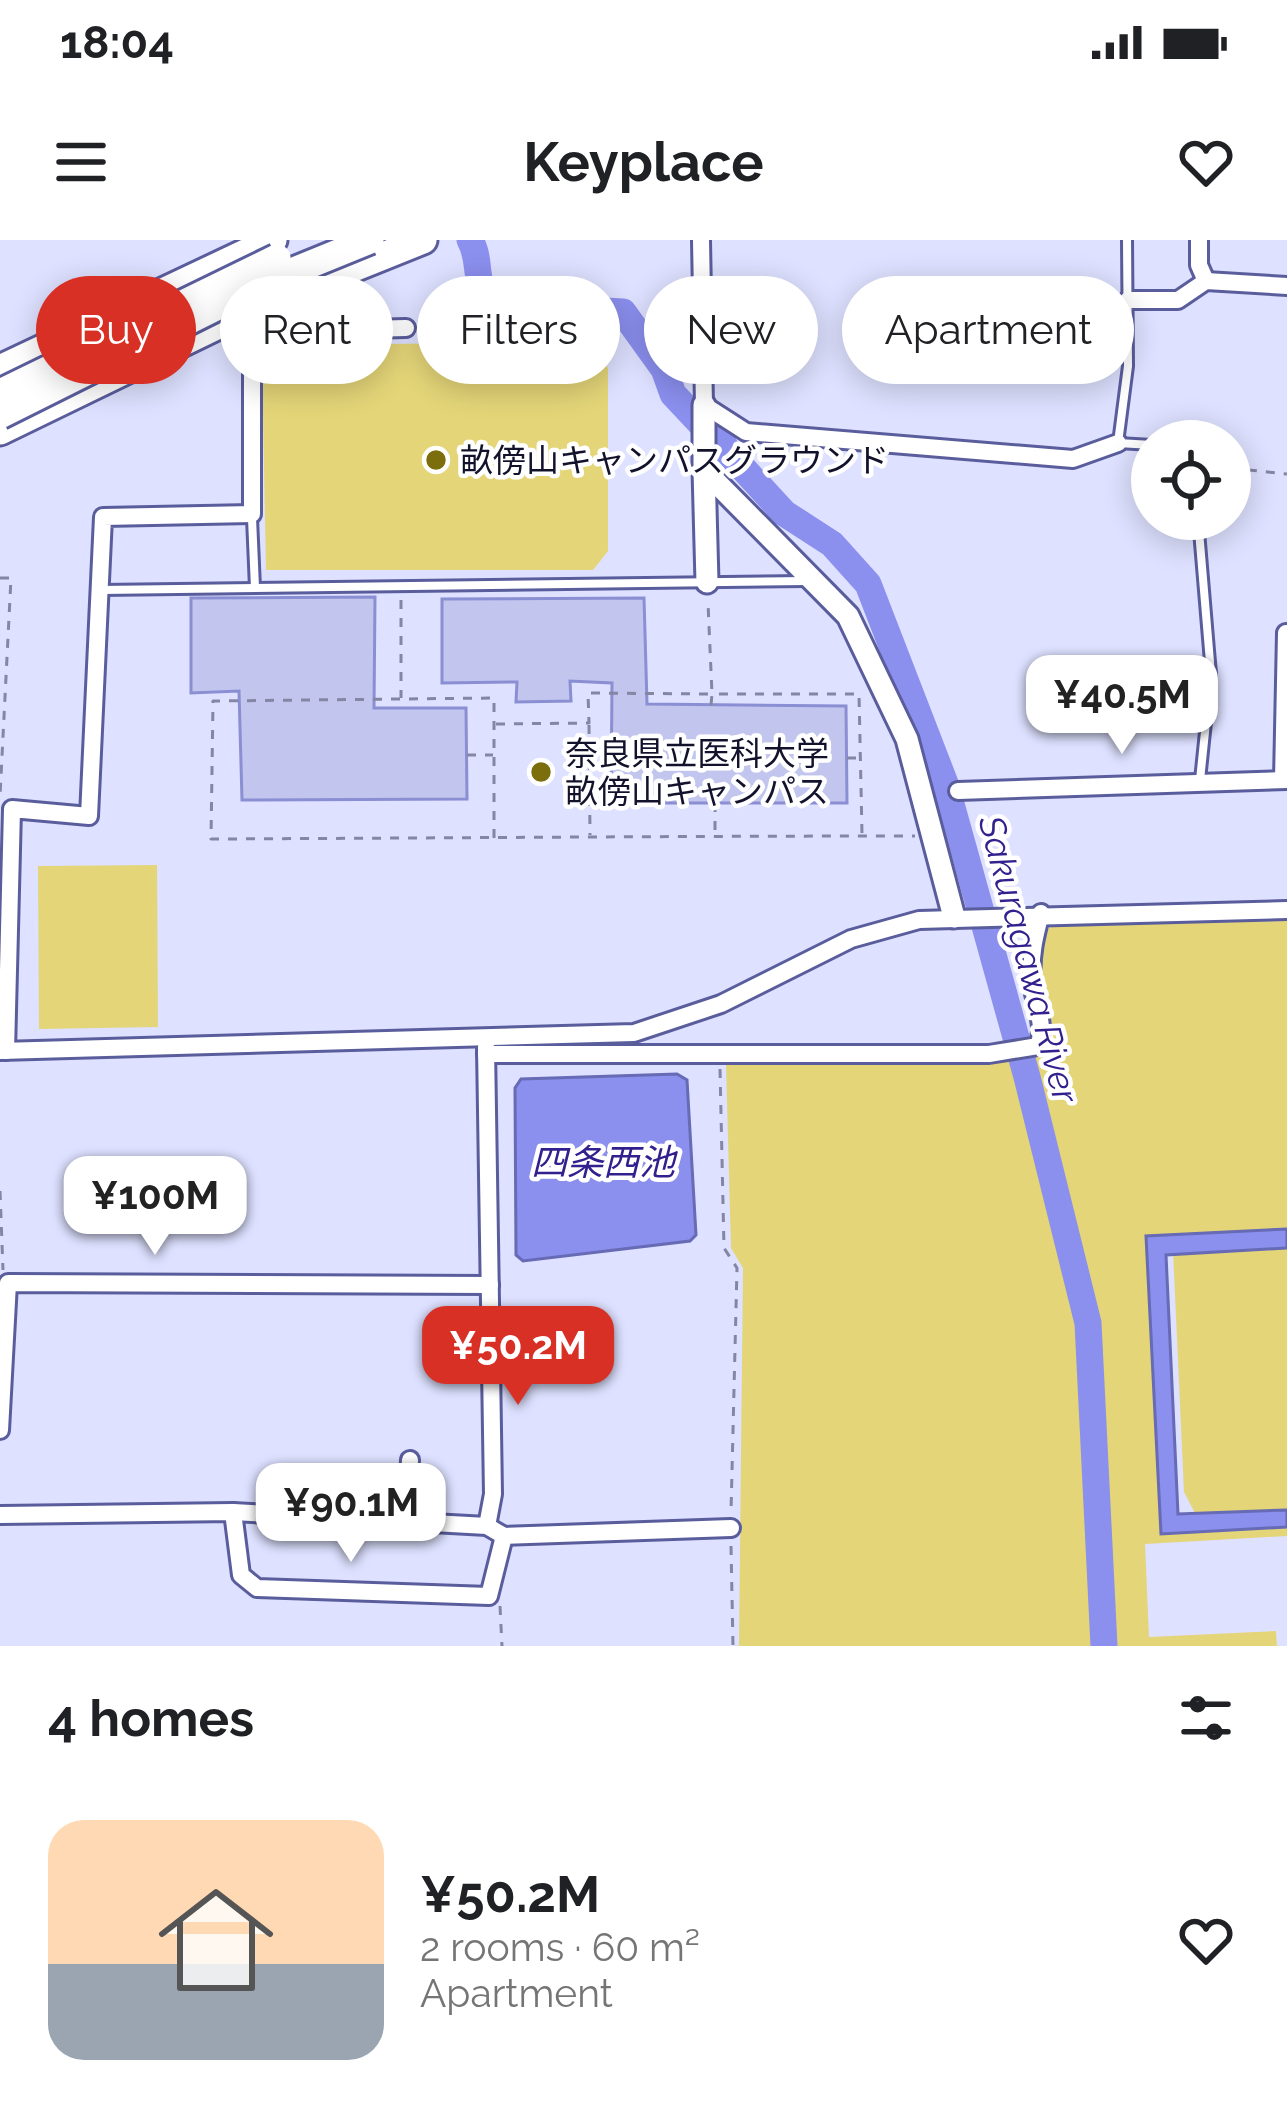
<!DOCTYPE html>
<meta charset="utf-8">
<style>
body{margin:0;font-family:Raleway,"Noto Sans JP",sans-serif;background:#f6f6f6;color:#202124;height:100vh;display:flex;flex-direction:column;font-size:45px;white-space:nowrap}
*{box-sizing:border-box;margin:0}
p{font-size:39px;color:#757577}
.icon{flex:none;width:66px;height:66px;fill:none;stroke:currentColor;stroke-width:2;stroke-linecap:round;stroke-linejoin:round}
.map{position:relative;height:1406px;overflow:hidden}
.side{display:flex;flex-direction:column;background:#fff;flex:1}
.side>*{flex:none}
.hud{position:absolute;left:36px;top:36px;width:1215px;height:108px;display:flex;gap:24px}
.controls{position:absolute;left:1131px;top:180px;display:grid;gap:24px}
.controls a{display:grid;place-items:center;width:120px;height:120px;border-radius:50%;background:#fff;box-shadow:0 6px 30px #0003;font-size:60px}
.price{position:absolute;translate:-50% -102px;padding:0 27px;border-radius:24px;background:#fff;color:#222;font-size:39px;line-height:78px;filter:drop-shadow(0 3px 6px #0008)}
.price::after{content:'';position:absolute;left:50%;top:72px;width:36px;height:27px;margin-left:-18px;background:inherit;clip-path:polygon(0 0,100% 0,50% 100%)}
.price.active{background:#d93025;color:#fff}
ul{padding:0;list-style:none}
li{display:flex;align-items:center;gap:36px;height:300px;padding:0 48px}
li span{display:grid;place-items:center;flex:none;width:336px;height:240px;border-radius:36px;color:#555}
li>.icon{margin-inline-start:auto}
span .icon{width:144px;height:144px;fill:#fffc;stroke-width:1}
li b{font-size:51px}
h2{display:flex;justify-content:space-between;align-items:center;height:144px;padding:0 48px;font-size:51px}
.pill{padding:0 42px;border-radius:54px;background:#fff;box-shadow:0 6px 30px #0003;font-size:42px;line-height:108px}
.pill.active{background:#d93025;color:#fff}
.status{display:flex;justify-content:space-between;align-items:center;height:84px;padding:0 60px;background:#fff;direction:ltr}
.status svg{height:33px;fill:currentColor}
header{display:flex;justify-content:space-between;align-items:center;height:156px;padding:0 48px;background:#fff;font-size:54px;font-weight:700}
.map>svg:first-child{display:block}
.green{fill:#e4d578}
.water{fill:#8b8fee;stroke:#676ab4;stroke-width:3}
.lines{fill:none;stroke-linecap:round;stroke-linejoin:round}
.river{stroke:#8b8fee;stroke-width:27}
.building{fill:#c2c6ee;stroke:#8a8ed2;stroke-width:3}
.service-casing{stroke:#5a5d9c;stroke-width:14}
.minor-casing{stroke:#5a5d9c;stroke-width:22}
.tertiary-casing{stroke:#5a5d9c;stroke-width:27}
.trunk-casing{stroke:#5a5d9c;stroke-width:33}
.path{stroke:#8586a3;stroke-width:3;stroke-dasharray:9 9;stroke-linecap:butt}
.service{stroke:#fff;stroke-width:8}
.minor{stroke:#fff;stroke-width:16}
.tertiary{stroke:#fff;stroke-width:21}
.trunk{stroke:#fff;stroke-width:27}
.trunk-bridge-casing{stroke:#5a5d9c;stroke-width:33;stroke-linecap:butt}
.trunk-bridge{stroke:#fff;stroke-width:27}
.poi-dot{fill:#7c6e0c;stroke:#fff;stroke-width:4.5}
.labels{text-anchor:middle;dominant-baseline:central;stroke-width:9;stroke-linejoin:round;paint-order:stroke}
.poi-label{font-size:33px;fill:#12122c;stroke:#fff;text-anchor:start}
.water-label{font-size:36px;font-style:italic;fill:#32208e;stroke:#fff}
</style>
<div class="status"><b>18:04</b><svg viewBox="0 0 49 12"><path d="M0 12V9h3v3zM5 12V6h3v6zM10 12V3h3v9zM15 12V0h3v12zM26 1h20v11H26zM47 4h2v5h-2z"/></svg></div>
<header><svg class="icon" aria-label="menu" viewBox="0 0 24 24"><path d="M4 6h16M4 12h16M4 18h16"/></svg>Keyplace<svg class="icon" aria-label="heart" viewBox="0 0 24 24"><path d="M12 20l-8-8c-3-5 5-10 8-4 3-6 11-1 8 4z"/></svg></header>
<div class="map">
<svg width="1287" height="1406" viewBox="0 0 1287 1406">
<rect width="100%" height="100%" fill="#dee1ff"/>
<!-- green -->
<g class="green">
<path d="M 588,102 L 608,128 L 608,311 L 593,330 L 266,330 L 262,123 L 277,105 Z"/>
<path d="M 157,625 L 158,787 L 39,789 L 38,626 Z"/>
<path d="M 1287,681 L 1287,989 L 1146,996 L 1161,1293 L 1287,1288 L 1287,1296 L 1145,1304 L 1149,1397 L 1276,1391 L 1277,1406 L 739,1406 L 743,1028 L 731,1008 L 726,825 L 734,820 L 1040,813 L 1052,804 L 1040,725 L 1043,693 L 1052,686 Z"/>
<path d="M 1287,1008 L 1287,1269 L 1196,1275 L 1184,1252 L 1173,1011 Z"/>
</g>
<!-- water -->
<g class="water">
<path d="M 677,834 L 687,840 L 696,995 L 690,1001 L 523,1021 L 516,1015 L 515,848 L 521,839 Z"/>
<path d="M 1287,989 L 1287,1008 L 1166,1015 L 1178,1274 L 1287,1270 L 1287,1287 L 1161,1294 L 1146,996 Z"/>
</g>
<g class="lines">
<!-- river -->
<path class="river" d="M 470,0 C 484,25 469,43 496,65 L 623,72 L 664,129 L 673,154 L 703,186 L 713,185 L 728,212 L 784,273 L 832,304 L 868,344 L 946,546 L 1027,837 L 1088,1083 L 1104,1406"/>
</g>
<!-- building -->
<g class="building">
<path d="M 375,357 L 374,468 L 466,468 L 467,559 L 242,560 L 239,451 L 191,453 L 191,358 Z"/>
<path d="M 644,358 L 647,464 L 846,466 L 847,563 L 611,563 L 612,443 L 570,441 L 571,461 L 516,462 L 517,442 L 442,443 L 442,359 Z"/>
</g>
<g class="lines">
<!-- service casing -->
<g class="service-casing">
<g id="service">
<path d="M 1127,0 L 1128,126 L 1118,203 L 1152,205"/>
<path d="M 252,278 L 255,348"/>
<path d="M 1198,279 L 1211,434 L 1200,540"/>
<path d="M 101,350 L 806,341"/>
</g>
</g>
<!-- minor casing -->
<g class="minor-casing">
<g id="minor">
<path d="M 701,0 L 704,165 L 746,192 L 1073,219 L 1118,203"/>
<path d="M 1199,0 L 1199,25 L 1206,41"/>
<path d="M 1128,60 L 1178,60 L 1206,41 L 1287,46"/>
<path d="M 251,82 L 252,92 L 406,88"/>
<path d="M 1283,540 L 1286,393"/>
<path d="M 958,551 L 1287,540"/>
<path d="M 486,807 L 493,1254 L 487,1286"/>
<path d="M 0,811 L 634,793 L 721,764 L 851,699 L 919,680 L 1287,670"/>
<path d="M 6,811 L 12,569 L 89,576 L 103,277 L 252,274 L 252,92"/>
<path d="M 486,814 L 989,814 L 1038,806 C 1047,783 1033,763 1032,740 C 1030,716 1035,696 1041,673"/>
<path d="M 0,1190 L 8,1043 L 490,1045"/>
<path d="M 233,1272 L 241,1335 L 257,1348 L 489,1356 L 504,1296"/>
<path d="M 0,1275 L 233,1272 L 487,1286 L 504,1296 L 731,1288"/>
<path d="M 407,1280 L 410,1220"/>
</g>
</g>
<!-- tertiary casing -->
<g class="tertiary-casing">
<g id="tertiary">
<path d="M 704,165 L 704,230 L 848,376 L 907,499 L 954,677"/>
<path d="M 704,230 L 707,342"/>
</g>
</g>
<!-- trunk casing -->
<g class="trunk-casing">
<g id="trunk">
<path d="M 0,129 L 273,0"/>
<path d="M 0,191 L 249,70 L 423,0"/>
</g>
</g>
<!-- path -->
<g class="path">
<path d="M 1230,228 L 1287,234"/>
<path d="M 0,338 L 11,338 L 0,556"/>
<path d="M 401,360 L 401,458"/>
<path d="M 711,465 L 712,454 L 859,454 L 862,594"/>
<path d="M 496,484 L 589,483 L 588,453 L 712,454 L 708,363"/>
<path d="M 589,485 L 590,595"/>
<path d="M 591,514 L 611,513"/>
<path d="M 467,515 L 493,515"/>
<path d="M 847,518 L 858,518"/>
<path d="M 715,563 L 715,597"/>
<path d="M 494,598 L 494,458 L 213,461 L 211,599 C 446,598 680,596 915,596"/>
<path d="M 720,829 L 724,1008 L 737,1028 L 731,1272"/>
<path d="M 0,951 L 3,1030"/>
<path d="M 731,1306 L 733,1406"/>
<path d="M 500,1366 L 502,1406"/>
</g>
<!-- service -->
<use href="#service" class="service"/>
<!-- minor -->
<use href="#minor" class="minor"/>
<!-- tertiary -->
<use href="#tertiary" class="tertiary"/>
<!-- trunk -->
<use href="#trunk" class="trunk"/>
<!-- trunk-bridge casing -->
<g class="trunk-bridge-casing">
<g id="trunk-bridge">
<path d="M 0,153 L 277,18"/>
<path d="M 0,175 L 262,44 L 370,0"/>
</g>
</g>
<!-- trunk-bridge -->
<use href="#trunk-bridge" class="trunk-bridge"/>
</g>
<!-- markers -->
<g class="poi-dot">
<circle cx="436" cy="220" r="12"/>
<circle cx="541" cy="532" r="12"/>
</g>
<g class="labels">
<!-- poi labels -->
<g class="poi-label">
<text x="460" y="220">畝傍山キャンパスグラウンド</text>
<text x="565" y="513">奈良県立医科大学<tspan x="565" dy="38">畝傍山キャンパス</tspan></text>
</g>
<!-- water labels -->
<g class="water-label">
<text transform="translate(1029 719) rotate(75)">Sakuragawa River</text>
<text x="603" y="922">四条西池</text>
</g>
</g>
</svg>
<div class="controls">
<a><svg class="icon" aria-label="locate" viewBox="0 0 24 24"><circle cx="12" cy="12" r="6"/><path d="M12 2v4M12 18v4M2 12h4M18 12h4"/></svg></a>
</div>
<b class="price" style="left:1122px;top:517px">¥40.5M</b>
<b class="price" style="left:155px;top:1018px">¥100M</b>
<b class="price active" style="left:518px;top:1168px">¥50.2M</b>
<b class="price" style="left:351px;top:1325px">¥90.1M</b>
<div class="hud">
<a class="pill active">Buy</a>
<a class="pill">Rent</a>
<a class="pill">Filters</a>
<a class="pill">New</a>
<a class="pill">Apartment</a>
</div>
</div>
<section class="side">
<h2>4 homes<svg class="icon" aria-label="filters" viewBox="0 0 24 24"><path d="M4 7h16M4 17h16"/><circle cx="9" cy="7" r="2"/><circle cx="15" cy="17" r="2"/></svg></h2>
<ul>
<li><span style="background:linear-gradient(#ffd9b3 60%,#9aa5b1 0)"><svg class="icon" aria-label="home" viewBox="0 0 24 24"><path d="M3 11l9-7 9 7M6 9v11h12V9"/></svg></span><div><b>¥50.2M</b><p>2 rooms · 60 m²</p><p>Apartment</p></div><svg class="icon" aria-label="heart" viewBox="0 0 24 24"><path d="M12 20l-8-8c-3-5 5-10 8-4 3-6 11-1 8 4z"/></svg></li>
</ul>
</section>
